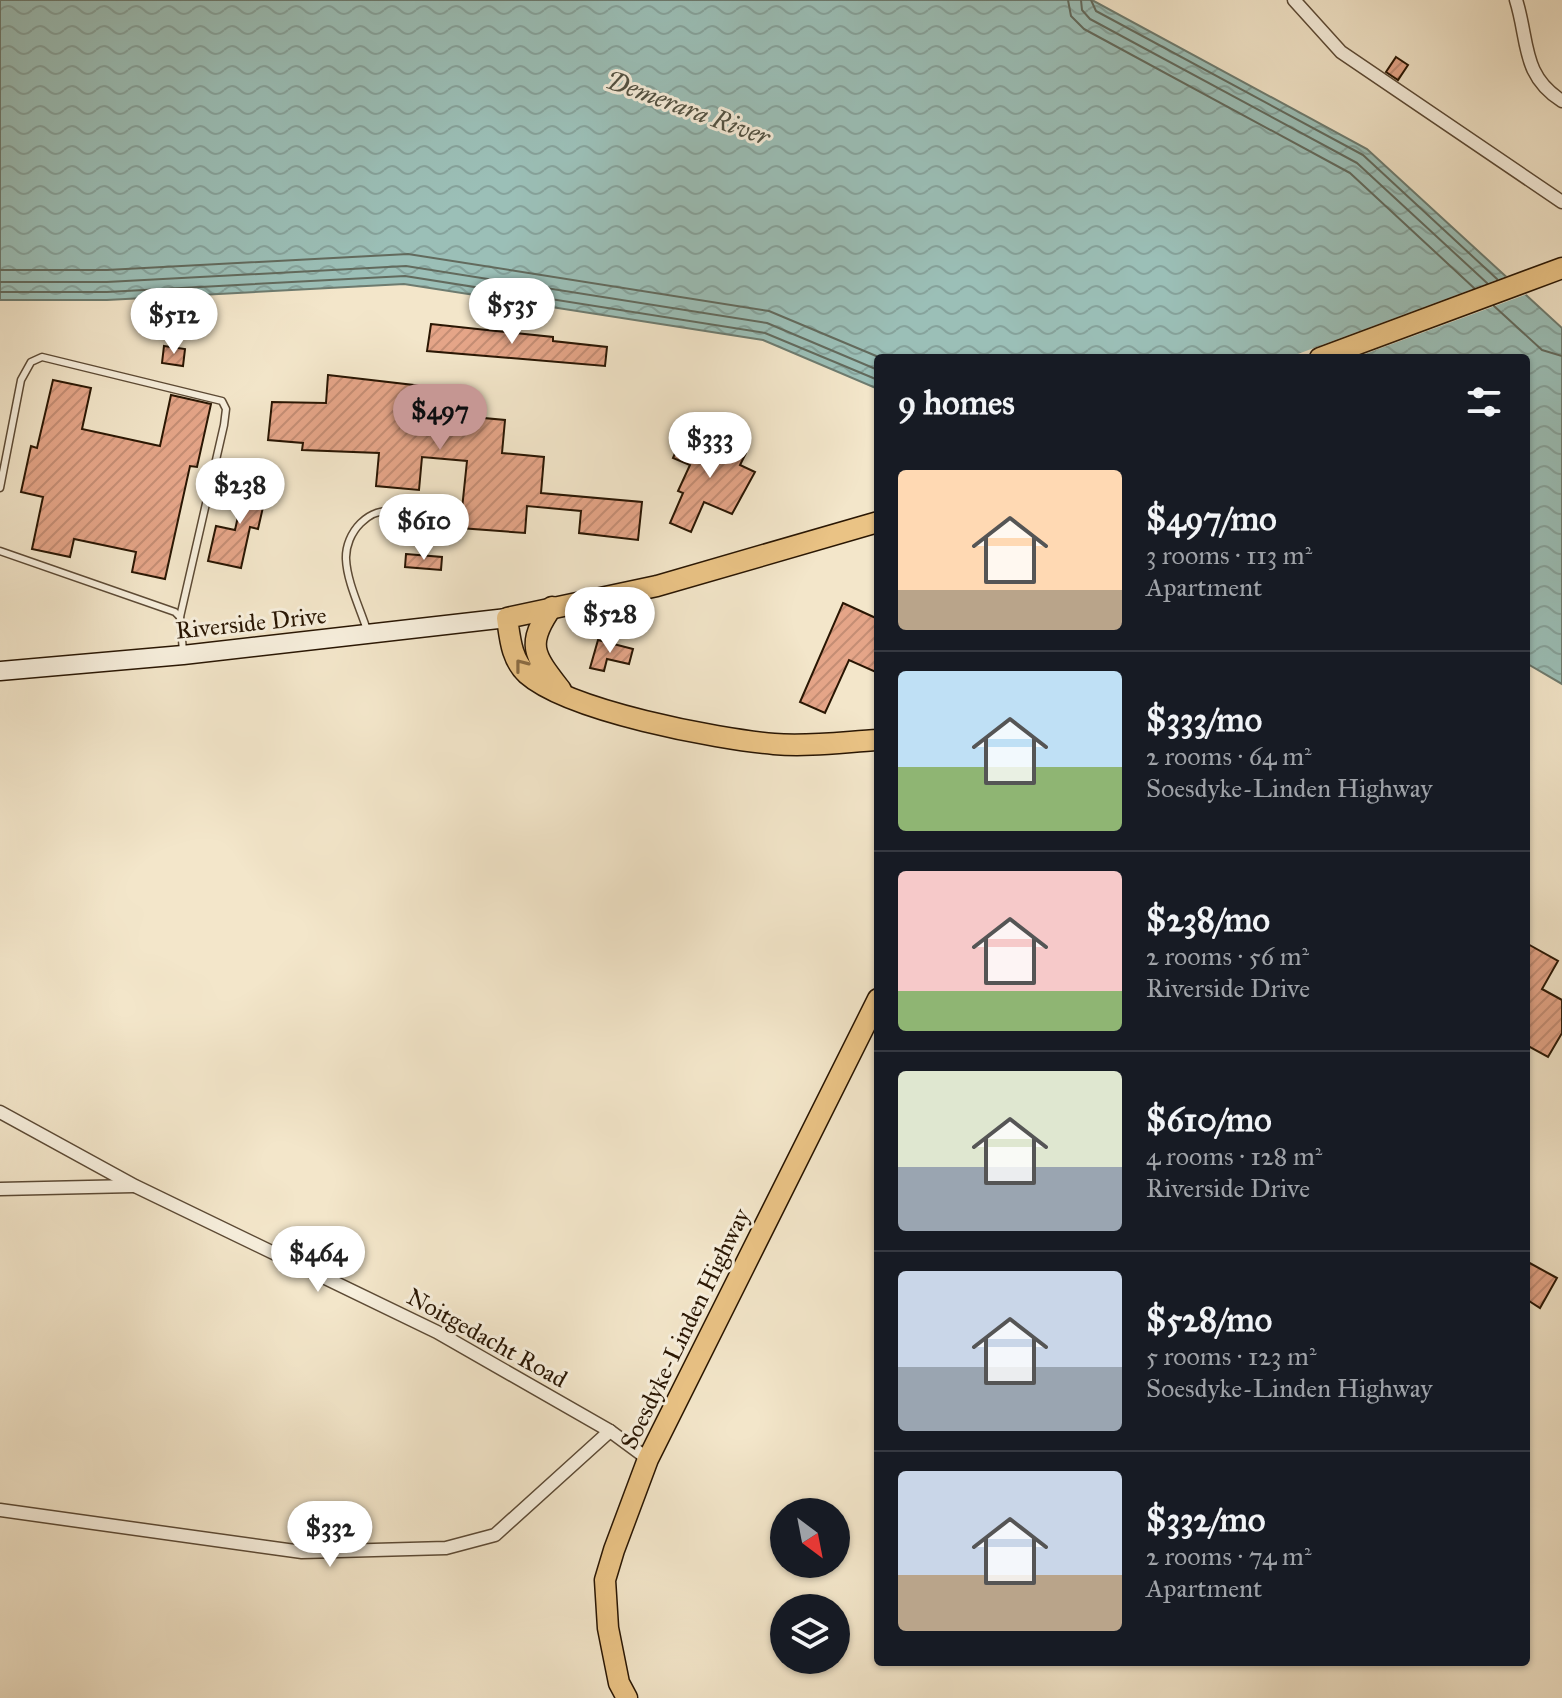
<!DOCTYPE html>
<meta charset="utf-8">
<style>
body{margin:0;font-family:"IM FELL Great Primer",serif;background:#20242c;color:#f1f3f6;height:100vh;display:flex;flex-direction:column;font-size:30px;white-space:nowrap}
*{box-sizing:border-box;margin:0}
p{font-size:26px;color:#9ea1a6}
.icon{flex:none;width:44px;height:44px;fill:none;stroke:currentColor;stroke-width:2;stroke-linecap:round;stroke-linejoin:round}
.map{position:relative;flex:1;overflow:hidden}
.side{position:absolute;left:874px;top:354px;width:656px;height:1312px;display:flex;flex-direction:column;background:#171b24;border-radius:8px;box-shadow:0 2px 6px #0004}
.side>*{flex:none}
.needle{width:52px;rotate:148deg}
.controls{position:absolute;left:770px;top:1498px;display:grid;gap:16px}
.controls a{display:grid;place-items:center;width:80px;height:80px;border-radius:50%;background:#171b24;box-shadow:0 2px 6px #0004;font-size:40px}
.price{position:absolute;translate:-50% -68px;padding:0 18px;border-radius:28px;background:#fff;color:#222;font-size:26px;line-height:52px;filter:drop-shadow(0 2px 4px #0008)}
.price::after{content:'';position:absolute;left:50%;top:48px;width:24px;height:18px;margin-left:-12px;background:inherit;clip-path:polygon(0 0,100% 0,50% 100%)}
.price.selected{background:#c59692;color:#111}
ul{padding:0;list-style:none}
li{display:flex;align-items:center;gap:24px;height:200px;padding:0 24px}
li+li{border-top:2px solid #363941}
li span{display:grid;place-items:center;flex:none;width:224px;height:160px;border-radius:8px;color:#555}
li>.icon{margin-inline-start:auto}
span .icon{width:96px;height:96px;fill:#fffc;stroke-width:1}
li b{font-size:34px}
h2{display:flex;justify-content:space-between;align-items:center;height:96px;padding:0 24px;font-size:34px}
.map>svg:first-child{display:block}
.water{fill:url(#water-waves);stroke:#6d7b6f;stroke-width:2}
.pier{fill:#f3e6ca}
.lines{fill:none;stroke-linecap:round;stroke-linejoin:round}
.shore{stroke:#626a5d;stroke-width:2}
.building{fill:url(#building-hatch);stroke:#291603;stroke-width:2}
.lane-casing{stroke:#5c4a35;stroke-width:9}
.street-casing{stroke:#5c4a35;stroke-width:15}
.secondary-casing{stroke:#291603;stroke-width:21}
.primary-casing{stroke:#291603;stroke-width:23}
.lane{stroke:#f7efdd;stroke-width:6}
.street{stroke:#f7efdd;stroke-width:12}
.secondary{stroke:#f7efdd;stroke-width:18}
.primary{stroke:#eac385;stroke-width:20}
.oneway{stroke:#8a6c44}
.labels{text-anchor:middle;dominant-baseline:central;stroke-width:6;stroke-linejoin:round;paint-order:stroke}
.street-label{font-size:24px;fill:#291603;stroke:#f7efdd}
.water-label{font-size:26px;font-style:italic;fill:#515142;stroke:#f7efdd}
</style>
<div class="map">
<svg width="1562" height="1698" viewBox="0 0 1562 1698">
<defs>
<pattern id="water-waves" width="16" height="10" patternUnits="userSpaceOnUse" patternTransform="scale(2)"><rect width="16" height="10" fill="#9bbfb7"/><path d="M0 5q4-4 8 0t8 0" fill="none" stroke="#86a39c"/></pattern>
<pattern id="building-hatch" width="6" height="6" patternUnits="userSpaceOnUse" patternTransform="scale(2)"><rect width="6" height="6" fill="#e5a588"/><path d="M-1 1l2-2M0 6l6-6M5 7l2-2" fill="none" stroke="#c48d74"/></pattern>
</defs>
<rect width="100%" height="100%" fill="#f3e6ca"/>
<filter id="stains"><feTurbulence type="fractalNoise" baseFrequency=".0025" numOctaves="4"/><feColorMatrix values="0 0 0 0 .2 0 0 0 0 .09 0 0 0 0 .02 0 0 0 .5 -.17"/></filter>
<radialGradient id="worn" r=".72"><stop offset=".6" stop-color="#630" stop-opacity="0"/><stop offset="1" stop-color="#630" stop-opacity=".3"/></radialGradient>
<!-- water -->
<path class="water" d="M 0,0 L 1092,0 L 1367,149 L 1562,328 L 1562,684 L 1526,663 L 1526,358 L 878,358 L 878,389 L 763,340 L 404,284 L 107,300 L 0,300 Z"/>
<!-- pier -->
<path class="pier" d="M 1510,275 L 1530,293 L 1354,358 L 1287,358 Z"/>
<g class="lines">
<!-- shore -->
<g class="shore">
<path d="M 1068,0 L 1071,16 L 1084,29 L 1350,173 L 1474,288"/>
<path d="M 1081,0 L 1082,10 L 1090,19 L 1357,163 L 1487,283"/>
<path d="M 1091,0 L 1096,11 L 1363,155 L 1497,279"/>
<path d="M 0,270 L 107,270 L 408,254 L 769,311 L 881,358"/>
<path d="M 0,282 L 107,282 L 406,266 L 767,323 L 878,370"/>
<path d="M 0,292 L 107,292 L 405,276 L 765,333 L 878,380"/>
<path d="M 1494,306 L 1542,350 L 1562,356"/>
</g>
</g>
<!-- building -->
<g class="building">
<path d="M 1396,57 L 1408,65 L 1398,80 L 1386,72 Z"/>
<path d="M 431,324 L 553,337 L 553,341 L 607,347 L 605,366 L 427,351 Z"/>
<path d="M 164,346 L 185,349 L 183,366 L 162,363 Z"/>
<path d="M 328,375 L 465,391 L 462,416 L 505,420 L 502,453 L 544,457 L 541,493 L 642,502 L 638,540 L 579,533 L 581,511 L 527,506 L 525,533 L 460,528 L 467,461 L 422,457 L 419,490 L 376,486 L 379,453 L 302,450 L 303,443 L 268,440 L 272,402 L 326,403 Z"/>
<path d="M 53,380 L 91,388 L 82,429 L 160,446 L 171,395 L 211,404 L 197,467 L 190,466 L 165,579 L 132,572 L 136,552 L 74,539 L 70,557 L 32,549 L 43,497 L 21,492 L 31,446 L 37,448 Z"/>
<path d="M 681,439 L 709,450 L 714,439 L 746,453 L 740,465 L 755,472 L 732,514 L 704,502 L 691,532 L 670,523 L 683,493 L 678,491 L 690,465 L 673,458 Z"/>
<path d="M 247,476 L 269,481 L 258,529 L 250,527 L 241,568 L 208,561 L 216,526 L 235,530 Z"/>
<path d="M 406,554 L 442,557 L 441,570 L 405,567 Z"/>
<path d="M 843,603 L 878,619 L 878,673 L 849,660 L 825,713 L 800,702 Z"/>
<path d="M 598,640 L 633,649 L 629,664 L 607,659 L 604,671 L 590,668 Z"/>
<path d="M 1526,943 L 1558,961 L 1542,989 L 1562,1000 L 1562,1033 L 1548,1057 L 1526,1045 Z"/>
<path d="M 1526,1261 L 1557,1278 L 1540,1308 L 1526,1299 Z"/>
</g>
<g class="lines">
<!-- lane casing -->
<g class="lane-casing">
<g id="lane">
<path d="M 0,488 L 21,380 L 31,362 L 42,357 L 222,401 L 226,409 L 224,425 L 180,617 L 183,651"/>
<path d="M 0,551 L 175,612 L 180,617"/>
<path d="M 367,630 C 360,608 347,582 346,559 C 345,533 369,505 397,512 C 409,515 418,526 426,534"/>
</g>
</g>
<!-- street casing -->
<g class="street-casing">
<g id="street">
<path d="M 1294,0 L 1341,52 L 1562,202"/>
<path d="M 1516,0 C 1529,41 1521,75 1562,101"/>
<path d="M 0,1112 L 135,1186 L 437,1332 L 610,1431 L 648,1459"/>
<path d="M 0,1189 L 133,1186"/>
<path d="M 0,1510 L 302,1552 L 446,1548 L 495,1535 L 610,1431"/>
</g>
</g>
<!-- secondary casing -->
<g class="secondary-casing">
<path id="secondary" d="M 0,671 L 183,655 L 507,618"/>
</g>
<!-- primary casing -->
<g class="primary-casing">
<g id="primary">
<path d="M 1320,358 L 1562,268"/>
<path d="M 878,522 L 657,586 L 507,618 C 510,638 511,659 527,674 C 569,711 716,739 774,744 C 808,747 844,742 878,740"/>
<path d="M 552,607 C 525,645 534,655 561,690"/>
<path d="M 627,1698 L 619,1683 L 608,1628 L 605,1580 L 614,1550 L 648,1459 L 878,999"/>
</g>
</g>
<!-- lane -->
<use href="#lane" class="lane"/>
<!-- street -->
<use href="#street" class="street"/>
<!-- secondary -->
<use href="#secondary" class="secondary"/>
<!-- primary -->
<use href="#primary" class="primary"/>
</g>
<!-- one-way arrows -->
<defs><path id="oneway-chevron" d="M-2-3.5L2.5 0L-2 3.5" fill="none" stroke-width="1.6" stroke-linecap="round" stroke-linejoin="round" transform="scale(2)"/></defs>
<use class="oneway" href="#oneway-chevron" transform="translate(521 665) rotate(-128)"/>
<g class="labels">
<!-- street labels -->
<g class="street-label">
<text transform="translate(251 623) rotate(-6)">Riverside Drive</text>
<text transform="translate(685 1329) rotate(-64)">Soesdyke-Linden Highway</text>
<text transform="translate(487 1338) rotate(29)">Noitgedacht Road</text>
</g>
<!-- water labels -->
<g class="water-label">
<text transform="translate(688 108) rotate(20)">Demerara River</text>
</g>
</g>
<rect width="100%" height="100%" filter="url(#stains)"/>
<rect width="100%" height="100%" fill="url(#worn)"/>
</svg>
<div class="controls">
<a><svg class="needle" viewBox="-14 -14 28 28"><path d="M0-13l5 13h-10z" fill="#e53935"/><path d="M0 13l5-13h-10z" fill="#9ea1a6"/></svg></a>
<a><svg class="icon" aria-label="layers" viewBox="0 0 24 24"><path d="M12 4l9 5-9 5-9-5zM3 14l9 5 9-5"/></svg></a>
</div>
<b class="price" style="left:512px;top:346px">$535</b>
<b class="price" style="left:174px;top:356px">$512</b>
<b class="price selected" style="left:440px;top:452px">$497</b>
<b class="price" style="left:710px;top:480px">$333</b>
<b class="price" style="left:240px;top:526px">$238</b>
<b class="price" style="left:424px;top:562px">$610</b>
<b class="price" style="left:610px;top:655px">$528</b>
<b class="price" style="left:318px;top:1294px">$464</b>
<b class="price" style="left:330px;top:1569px">$332</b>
<section class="side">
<h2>9 homes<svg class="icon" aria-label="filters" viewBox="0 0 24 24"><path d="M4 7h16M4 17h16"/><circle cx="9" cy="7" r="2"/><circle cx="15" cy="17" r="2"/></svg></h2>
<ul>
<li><span style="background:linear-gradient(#ffd9b3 75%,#b9a48a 0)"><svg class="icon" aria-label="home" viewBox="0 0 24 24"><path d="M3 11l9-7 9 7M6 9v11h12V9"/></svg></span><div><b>$497/mo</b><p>3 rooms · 113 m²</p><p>Apartment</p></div></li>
<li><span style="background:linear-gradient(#bfe0f5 60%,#8fb573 0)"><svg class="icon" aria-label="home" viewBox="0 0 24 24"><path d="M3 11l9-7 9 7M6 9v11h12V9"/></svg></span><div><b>$333/mo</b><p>2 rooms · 64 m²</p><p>Soesdyke-Linden Highway</p></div></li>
<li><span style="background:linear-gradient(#f6c9c9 75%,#8fb573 0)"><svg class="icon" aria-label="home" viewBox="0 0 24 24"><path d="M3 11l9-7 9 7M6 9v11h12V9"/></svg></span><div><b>$238/mo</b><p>2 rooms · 56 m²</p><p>Riverside Drive</p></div></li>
<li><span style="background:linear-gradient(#dfe7d0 60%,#9aa5b1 0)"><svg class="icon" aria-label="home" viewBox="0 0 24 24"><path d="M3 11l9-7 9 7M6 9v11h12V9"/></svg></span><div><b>$610/mo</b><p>4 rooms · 128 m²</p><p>Riverside Drive</p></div></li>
<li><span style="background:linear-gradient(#c9d6e8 60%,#9aa5b1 0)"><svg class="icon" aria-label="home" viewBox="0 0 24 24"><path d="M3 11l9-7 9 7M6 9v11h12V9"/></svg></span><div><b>$528/mo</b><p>5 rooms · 123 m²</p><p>Soesdyke-Linden Highway</p></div></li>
<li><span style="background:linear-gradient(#c9d6e8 65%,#b9a48a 0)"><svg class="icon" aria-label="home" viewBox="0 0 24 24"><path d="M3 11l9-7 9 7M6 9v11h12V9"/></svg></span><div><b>$332/mo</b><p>2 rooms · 74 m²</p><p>Apartment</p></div></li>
</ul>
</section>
</div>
